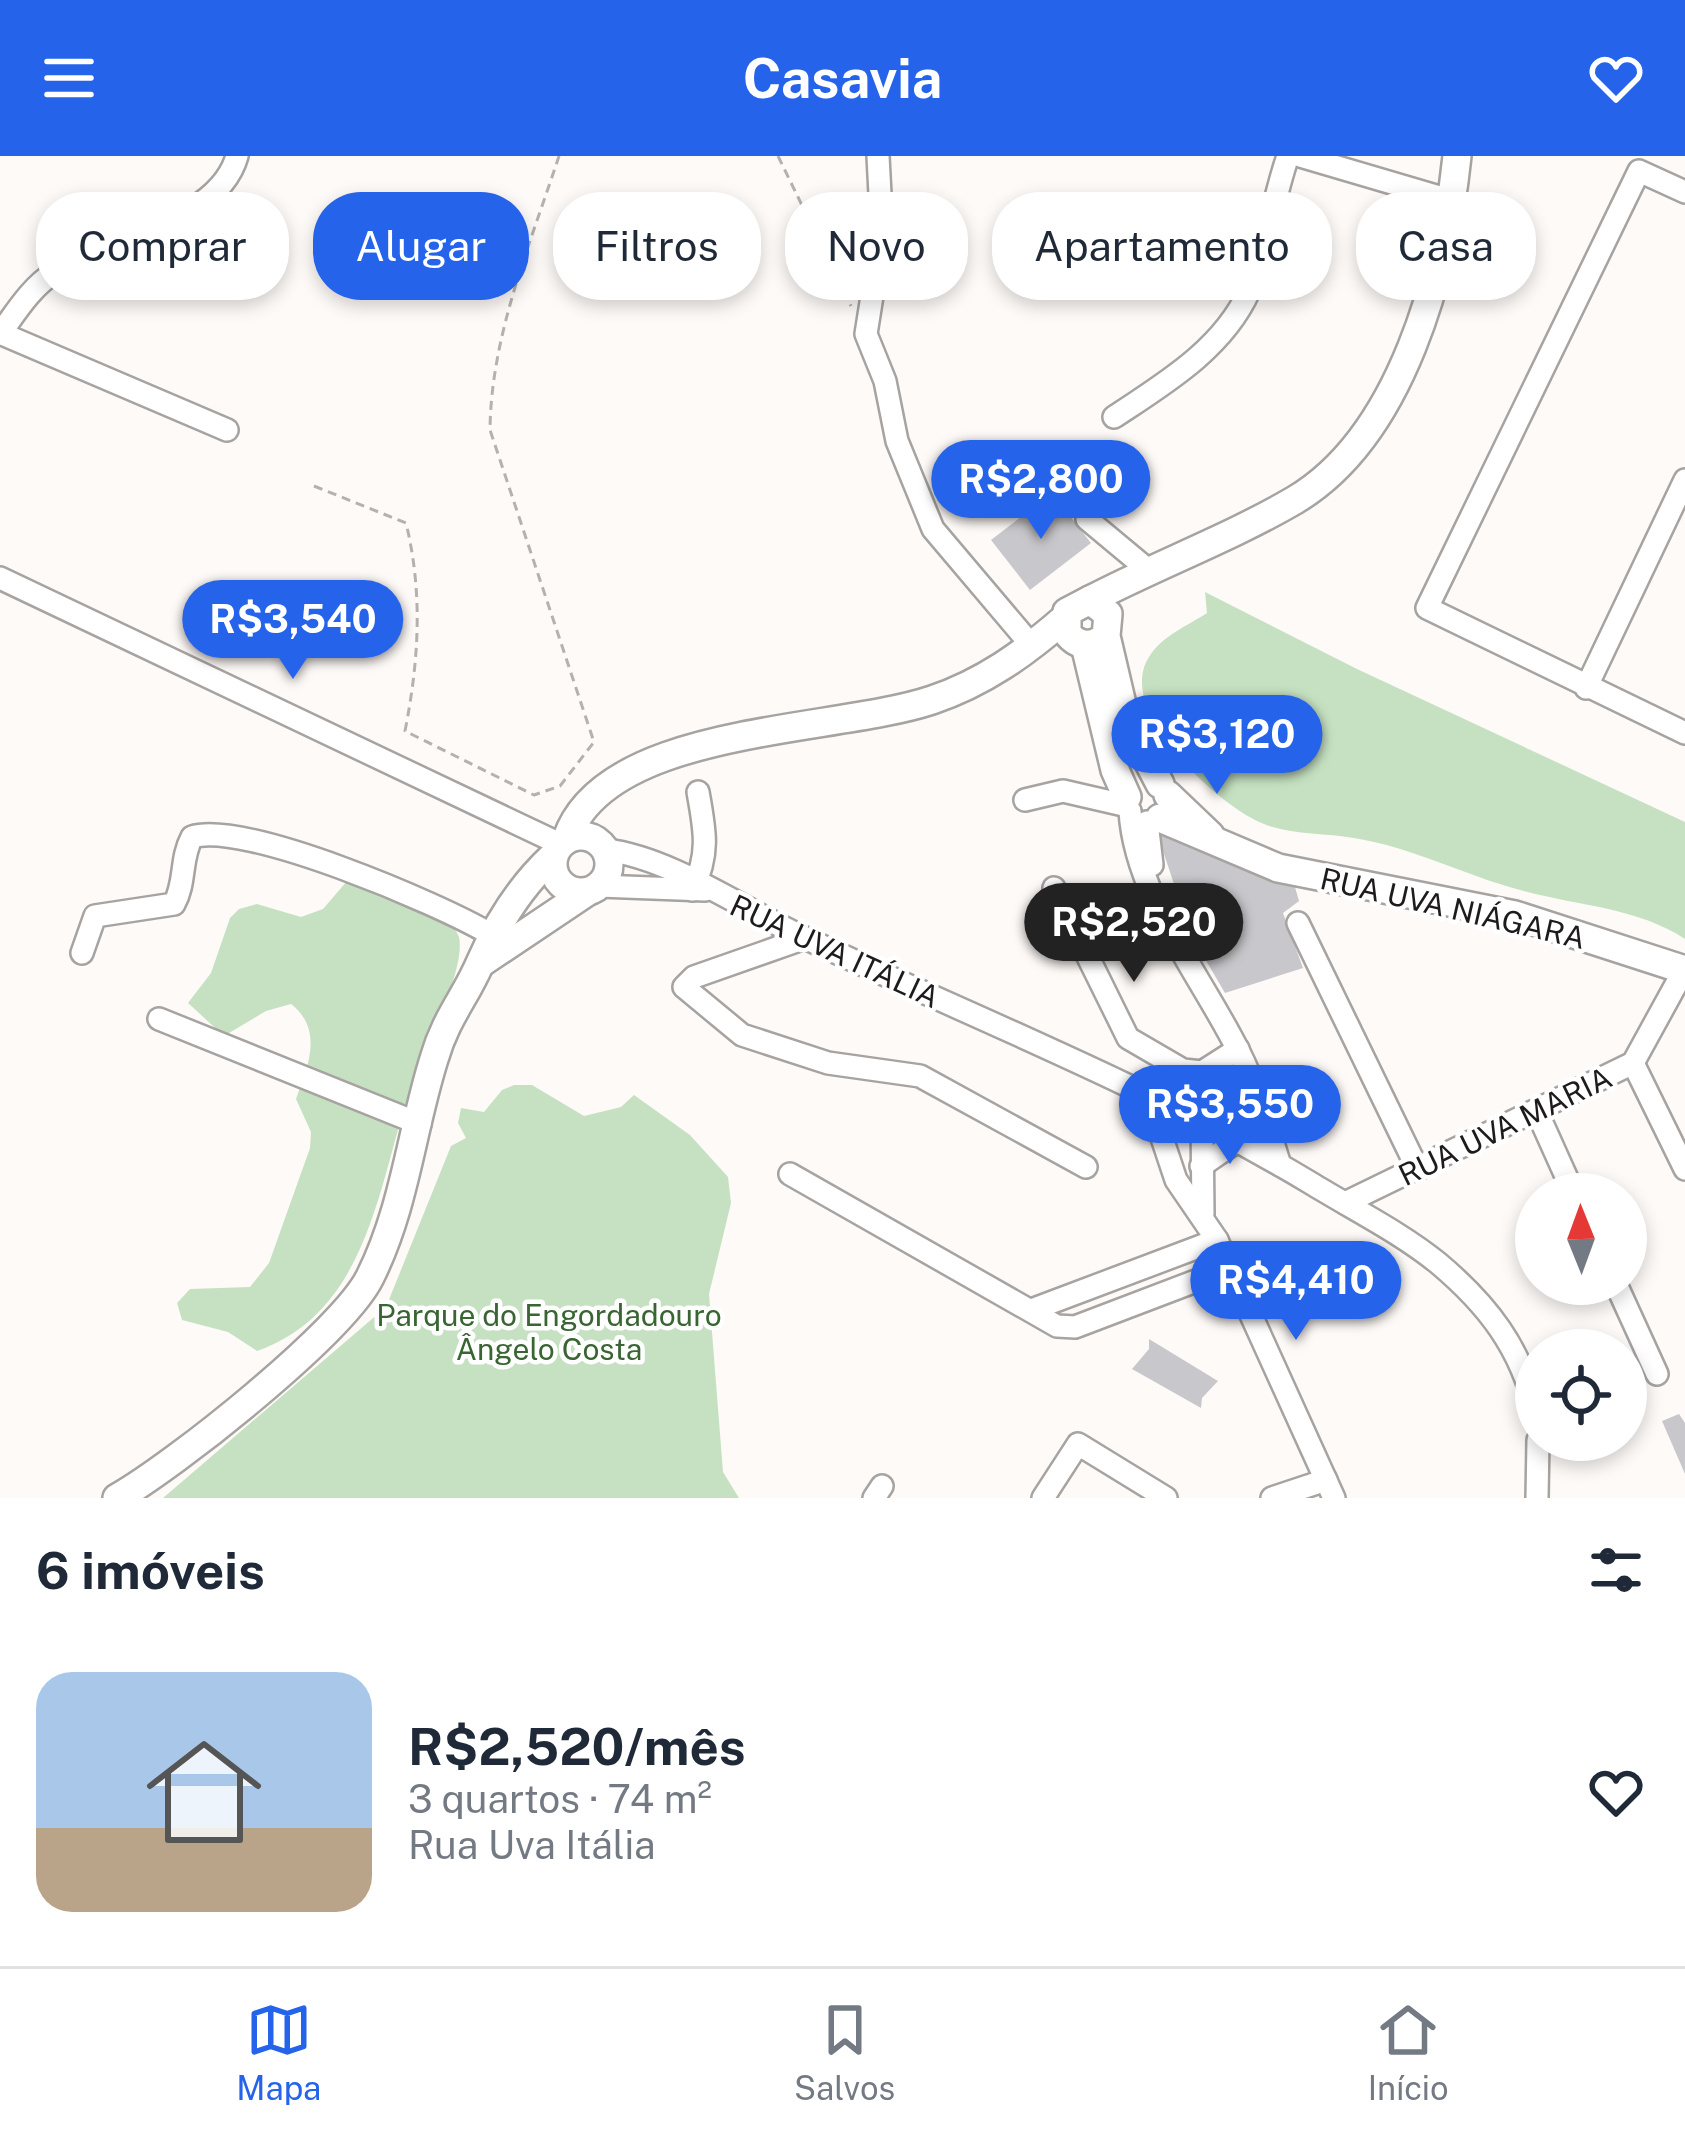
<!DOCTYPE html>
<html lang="pt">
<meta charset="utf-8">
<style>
body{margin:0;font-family:"Public Sans",sans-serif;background:#f6f6f7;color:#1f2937;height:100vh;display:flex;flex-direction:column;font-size:45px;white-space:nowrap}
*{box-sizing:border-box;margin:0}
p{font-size:39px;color:#747a83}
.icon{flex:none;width:66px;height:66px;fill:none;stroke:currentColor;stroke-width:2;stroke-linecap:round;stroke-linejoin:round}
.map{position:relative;height:1342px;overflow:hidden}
.details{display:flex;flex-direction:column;background:#fff;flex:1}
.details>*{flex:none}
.banner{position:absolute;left:36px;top:36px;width:1614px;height:108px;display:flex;gap:24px}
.needle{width:78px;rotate:359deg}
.tools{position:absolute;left:1515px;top:1017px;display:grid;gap:24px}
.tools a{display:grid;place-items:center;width:132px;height:132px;border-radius:50%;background:#fff;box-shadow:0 6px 18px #0003;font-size:60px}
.price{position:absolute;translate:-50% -102px;padding:0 27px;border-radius:42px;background:#2563eb;color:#fff;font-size:39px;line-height:78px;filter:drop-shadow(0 3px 6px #0008)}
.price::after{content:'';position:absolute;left:50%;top:72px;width:36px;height:27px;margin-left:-18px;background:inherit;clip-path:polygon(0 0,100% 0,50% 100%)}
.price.selected{background:#222;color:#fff}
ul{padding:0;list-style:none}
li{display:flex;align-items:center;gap:36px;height:300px;padding:0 36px}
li+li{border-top:3px solid #e0e1e3}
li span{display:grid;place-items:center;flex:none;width:336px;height:240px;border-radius:36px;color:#555}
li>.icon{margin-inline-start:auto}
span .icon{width:144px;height:144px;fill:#fffc;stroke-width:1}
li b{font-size:51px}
h2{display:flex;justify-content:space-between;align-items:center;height:144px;padding:0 36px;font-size:51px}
.tag{padding:0 42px;border-radius:48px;background:#fff;box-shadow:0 6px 18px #0003;font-size:42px;line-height:108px}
.tag.selected{background:#2563eb;color:#fff}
header{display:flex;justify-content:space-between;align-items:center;height:156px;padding:0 36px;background:#2563eb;color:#fff;font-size:54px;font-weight:700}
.dock{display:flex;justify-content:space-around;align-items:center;height:168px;border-top:3px solid #e0e1e3;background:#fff;font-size:33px;color:#747a83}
.dock a{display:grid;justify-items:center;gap:6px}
.dock .selected{color:#2563eb}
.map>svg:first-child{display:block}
.green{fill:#c6e1c2}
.building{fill:#c8c8cc}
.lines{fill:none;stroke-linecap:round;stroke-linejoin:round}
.minor-casing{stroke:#a6a3a1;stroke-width:26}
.major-casing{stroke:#a6a3a1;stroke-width:32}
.path{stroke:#b4b1b0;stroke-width:3;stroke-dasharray:9 6;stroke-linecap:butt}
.minor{stroke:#fff;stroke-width:21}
.major{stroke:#fff;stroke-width:27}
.labels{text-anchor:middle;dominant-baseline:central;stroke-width:9;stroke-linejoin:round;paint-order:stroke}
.street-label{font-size:30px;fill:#1d1b1b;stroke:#fff}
.park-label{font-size:30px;fill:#386531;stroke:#fff}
</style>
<header><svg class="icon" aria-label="menu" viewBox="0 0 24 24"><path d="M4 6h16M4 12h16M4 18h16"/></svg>Casavia<svg class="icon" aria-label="heart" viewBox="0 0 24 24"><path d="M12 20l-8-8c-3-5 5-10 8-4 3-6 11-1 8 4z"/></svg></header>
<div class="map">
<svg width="1685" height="1342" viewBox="0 0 1685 1342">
<rect width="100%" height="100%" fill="#fefaf8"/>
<!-- green -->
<g class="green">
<path d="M 1205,436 L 1357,513 L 1685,666 L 1685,783 C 1636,751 1576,750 1520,734 C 1464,719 1411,691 1354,682 C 1321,676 1286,680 1255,664 C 1213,643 1115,554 1149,501 C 1162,480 1187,470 1207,457 Z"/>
<path d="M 347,725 C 373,734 452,755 459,781 C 466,812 427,888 415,920 C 379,1015 374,1154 257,1195 L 228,1176 L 182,1164 L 177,1147 L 190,1133 L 250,1131 L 269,1107 L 310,992 L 311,976 L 296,943 C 308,910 324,874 291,848 L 266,855 L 224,880 L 188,847 L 211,817 L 230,762 L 239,753 L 257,748 L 301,761 L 323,753 Z"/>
<path d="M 514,929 L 532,929 L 584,960 L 621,951 L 634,939 L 690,979 L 728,1021 L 731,1047 L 709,1138 L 723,1316 L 739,1342 L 163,1342 L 386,1151 L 451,990 L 466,982 L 458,967 L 461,952 L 484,956 L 502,934 Z"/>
</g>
<!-- building -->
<g class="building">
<path d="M 1052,337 L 1091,387 L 1030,434 L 991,384 Z"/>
<path d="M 1155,671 L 1295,731 L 1299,745 L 1283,757 L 1303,812 L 1225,837 L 1191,779 Z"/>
<path d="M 1149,1183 L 1218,1225 L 1202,1242 L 1201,1252 L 1132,1213 L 1149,1193 Z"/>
<path d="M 1679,1258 L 1685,1267 L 1685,1318 L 1662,1265 Z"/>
</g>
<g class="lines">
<!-- minor casing -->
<g class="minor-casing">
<g id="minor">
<path d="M 878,0 L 882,77 L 866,178 L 885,225 L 897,285 L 933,373 L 1032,490"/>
<path d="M 1300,0 L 1453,45"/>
<path d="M 1685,36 L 1639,15 L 1427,452 L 1685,577"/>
<path d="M 0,177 L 227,274"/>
<path d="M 0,178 C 16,156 31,131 55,116 C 107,81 218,68 237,0"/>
<path d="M 1114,261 C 1164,228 1223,193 1249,135 C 1266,94 1273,43 1288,0"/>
<path d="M 1087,363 L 1147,413"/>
<path d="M 0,422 L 560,688"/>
<path d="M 1586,532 L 1685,324"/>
<path d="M 1025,644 L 1063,635 L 1128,650"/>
<path d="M 1130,655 C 1135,740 1202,821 1239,896 C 1257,932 1268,971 1280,1009"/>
<path d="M 1147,666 L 1152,709"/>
<path d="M 606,694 C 672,702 744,754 805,782 C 976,863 1152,931 1314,1029 C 1355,1054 1401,1077 1438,1107 C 1488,1149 1521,1192 1536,1256"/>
<path d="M 599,730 L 705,734"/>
<path d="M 1054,732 L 1128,882 L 1183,914 L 1202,916 L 1238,893"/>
<path d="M 692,734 C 710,699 705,674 698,636"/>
<path d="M 1298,767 L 1418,1014"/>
<path d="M 805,782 L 694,821 L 684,831 L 742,879 L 828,907 L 920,920 L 1086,1011"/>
<path d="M 82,797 L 95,760 L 174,748 C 186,727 180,703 192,681 C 243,664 440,748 490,778"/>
<path d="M 159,863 L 420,968"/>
<path d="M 1633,907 L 1685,1013"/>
<path d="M 1181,952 L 1162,982 L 1176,1024 L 1217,1084 L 1334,1342"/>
<path d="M 1538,958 L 1574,1038"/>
<path d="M 1202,963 L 1203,1058"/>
<path d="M 1227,975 L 1242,950 L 1249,918"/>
<path d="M 1201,1010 L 1240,983"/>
<path d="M 790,1018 L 1057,1170 L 1075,1171 L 1230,1112"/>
<path d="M 1345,1047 L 1633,907 L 1684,814"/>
<path d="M 1616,1128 L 1657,1218"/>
<path d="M 1034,1153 L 1217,1084"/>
<path d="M 874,1342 L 882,1330"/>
<path d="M 1043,1342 L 1078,1288 L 1166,1342"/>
<path d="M 1272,1342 L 1326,1324"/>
<path d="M 1537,1342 L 1538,1284"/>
</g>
</g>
<!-- major casing -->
<g class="major-casing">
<g id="major">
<path d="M 1090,444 C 1157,409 1230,382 1295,344 C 1402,280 1445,116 1457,0"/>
<path d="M 1106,480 C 1093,492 1078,491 1067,477 L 1067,456 L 1090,444 L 1108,458 L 1106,480 L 1125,561 L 1160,628"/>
<path d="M 1085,489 L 1115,614 L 1127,641"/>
<path d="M 1168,639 L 1210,679"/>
<path d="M 1160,662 L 1278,712 L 1515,759 L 1685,814"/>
<circle cx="581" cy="708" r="28"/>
<path d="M 567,682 C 606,570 834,577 932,544 C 983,527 1025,497 1065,462"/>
<path d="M 484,805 L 587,736"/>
<path d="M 117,1342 C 174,1310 343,1176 370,1121 C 405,1051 411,976 434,903 C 446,861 466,841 481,805 C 498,766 521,730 552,701"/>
</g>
</g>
<!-- path -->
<g class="path">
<path d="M 778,0 L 851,150"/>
<path d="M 314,330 L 406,367 C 423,437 419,504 405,575 L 534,639 L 560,630 L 594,586 L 490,274 C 491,179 530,89 559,0"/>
</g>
<!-- minor -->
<use href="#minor" class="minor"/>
<!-- major -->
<use href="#major" class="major"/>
</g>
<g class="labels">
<!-- street labels -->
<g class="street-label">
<text transform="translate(1453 752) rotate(13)">RUA UVA NIÁGARA</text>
<text transform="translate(835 795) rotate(25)">RUA UVA ITÁLIA</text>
<text transform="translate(1505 970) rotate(-26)">RUA UVA MARIA</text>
</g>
<!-- park labels -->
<g class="park-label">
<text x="549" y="1159">Parque do Engordadouro<tspan x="549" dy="34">Ângelo Costa</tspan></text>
</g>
</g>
</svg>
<div class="tools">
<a><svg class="needle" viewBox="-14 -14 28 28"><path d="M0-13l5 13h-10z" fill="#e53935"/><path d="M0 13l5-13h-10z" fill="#747a83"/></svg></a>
<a><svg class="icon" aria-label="locate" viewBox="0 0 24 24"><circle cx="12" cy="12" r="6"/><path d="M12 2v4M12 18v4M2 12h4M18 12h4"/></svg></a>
</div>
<b class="price" style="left:1041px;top:386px">R$2,800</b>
<b class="price" style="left:293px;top:526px">R$3,540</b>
<b class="price" style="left:1217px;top:641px">R$3,120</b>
<b class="price selected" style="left:1134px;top:829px">R$2,520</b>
<b class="price" style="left:1230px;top:1011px">R$3,550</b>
<b class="price" style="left:1296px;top:1187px">R$4,410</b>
<div class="banner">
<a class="tag">Comprar</a>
<a class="tag selected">Alugar</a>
<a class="tag">Filtros</a>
<a class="tag">Novo</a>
<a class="tag">Apartamento</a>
<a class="tag">Casa</a>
</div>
</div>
<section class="details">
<h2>6 imóveis<svg class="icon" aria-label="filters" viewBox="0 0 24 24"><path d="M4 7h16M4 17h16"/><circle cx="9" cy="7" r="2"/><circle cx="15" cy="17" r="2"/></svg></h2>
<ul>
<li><span style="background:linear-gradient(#a9c7e8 65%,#b9a48a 0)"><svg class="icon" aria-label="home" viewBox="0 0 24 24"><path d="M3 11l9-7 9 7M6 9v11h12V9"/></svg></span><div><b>R$2,520/mês</b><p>3 quartos · 74 m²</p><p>Rua Uva Itália</p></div><svg class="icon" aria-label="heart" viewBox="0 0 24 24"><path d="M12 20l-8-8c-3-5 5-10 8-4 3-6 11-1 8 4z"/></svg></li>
</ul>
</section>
<nav class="dock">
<a class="selected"><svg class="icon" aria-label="map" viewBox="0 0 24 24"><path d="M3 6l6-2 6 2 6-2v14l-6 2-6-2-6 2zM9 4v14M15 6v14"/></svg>Mapa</a>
<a><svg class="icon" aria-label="saved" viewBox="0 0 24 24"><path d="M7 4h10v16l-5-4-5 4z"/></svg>Salvos</a>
<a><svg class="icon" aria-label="home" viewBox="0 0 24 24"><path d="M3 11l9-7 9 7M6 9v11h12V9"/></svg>Início</a>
</nav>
